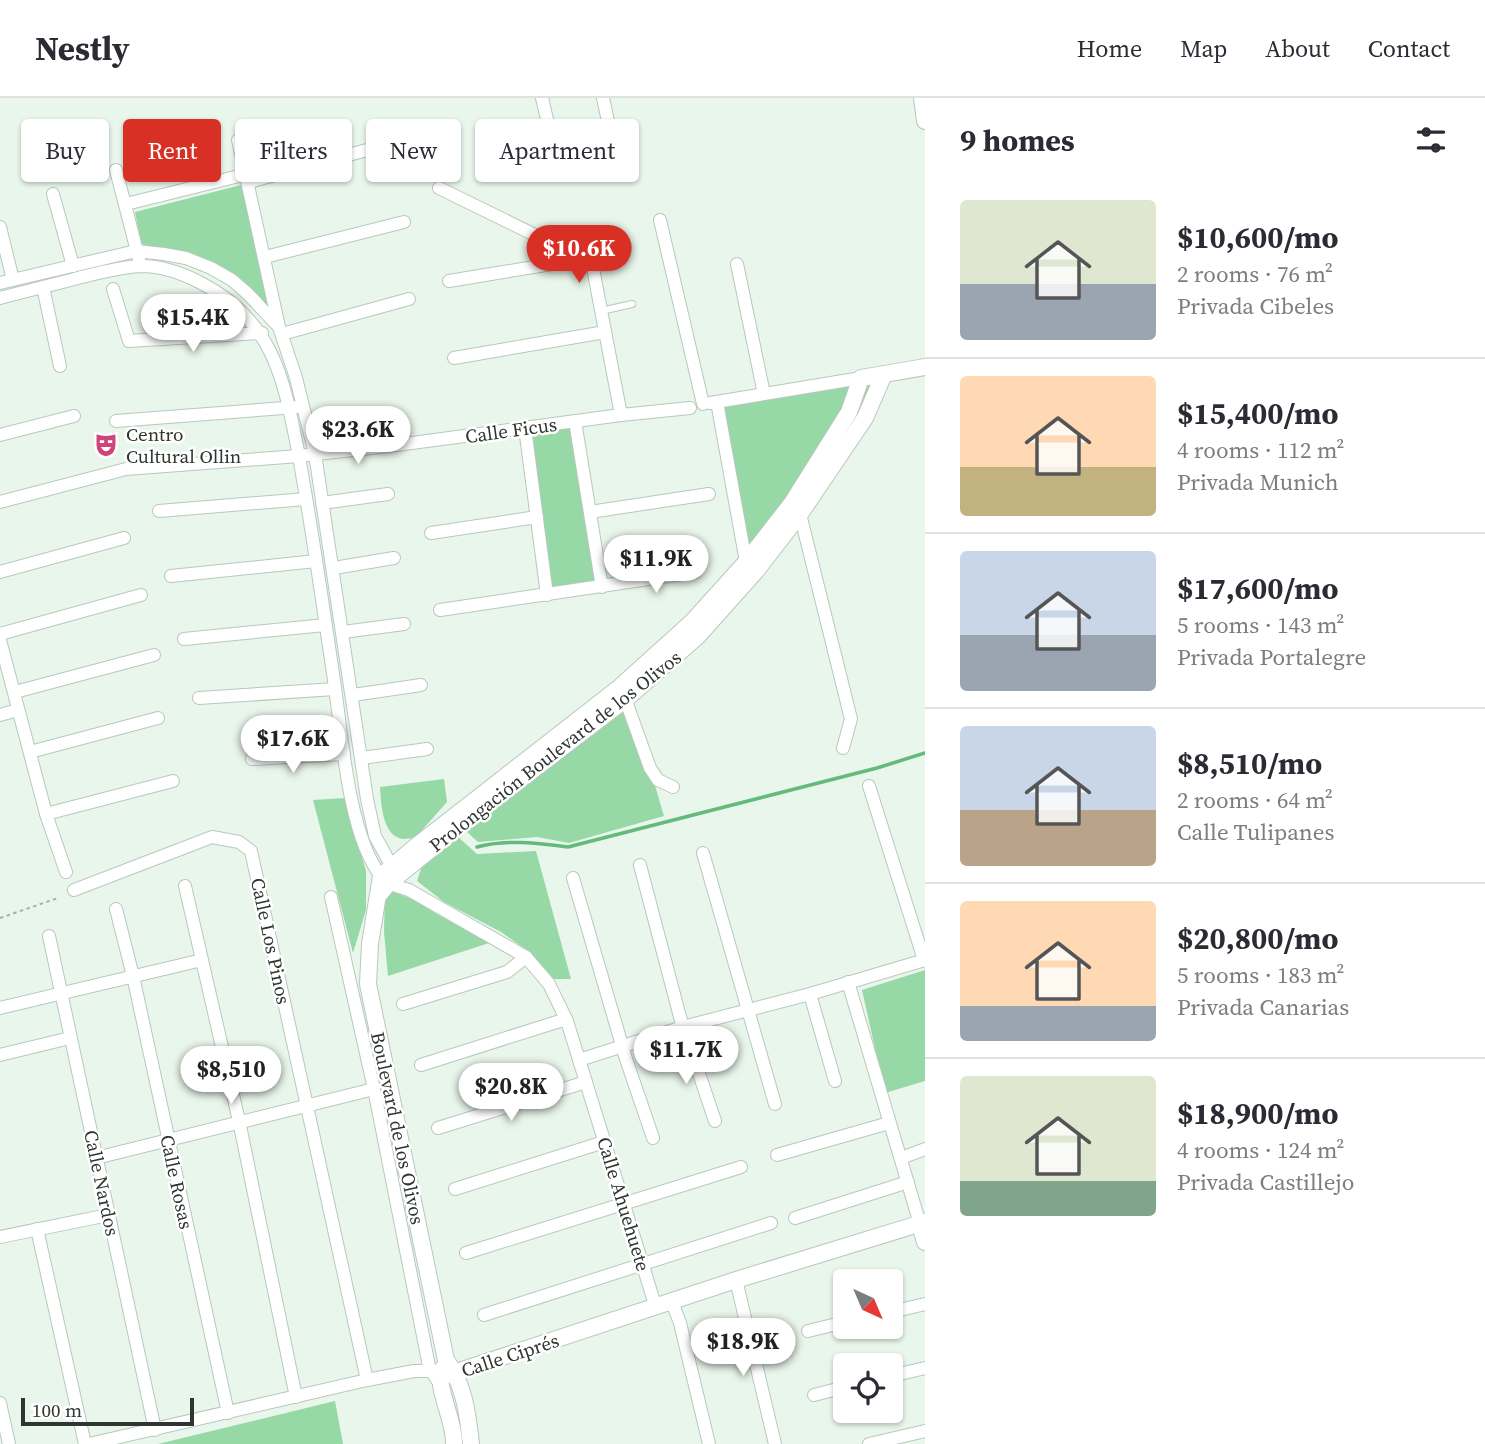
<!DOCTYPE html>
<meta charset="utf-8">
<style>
body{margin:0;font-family:"Source Serif 4",serif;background:#f2f2f3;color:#2b2b33;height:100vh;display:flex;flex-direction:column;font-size:26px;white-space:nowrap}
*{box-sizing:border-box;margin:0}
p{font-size:23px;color:#7c7c81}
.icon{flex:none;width:38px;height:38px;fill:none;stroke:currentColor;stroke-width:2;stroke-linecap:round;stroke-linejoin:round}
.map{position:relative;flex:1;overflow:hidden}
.side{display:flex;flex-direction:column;background:#fff;width:560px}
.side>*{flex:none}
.top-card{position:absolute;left:21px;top:21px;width:665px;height:63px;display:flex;gap:14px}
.needle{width:46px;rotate:136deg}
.tools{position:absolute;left:833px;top:1171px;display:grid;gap:14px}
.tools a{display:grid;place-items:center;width:70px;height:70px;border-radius:7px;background:#fff;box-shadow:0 2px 5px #0004;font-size:35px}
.scale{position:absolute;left:21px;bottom:18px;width:173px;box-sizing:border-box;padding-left:7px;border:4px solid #2f3530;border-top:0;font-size:19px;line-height:24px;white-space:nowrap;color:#2f3530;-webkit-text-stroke:5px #fff;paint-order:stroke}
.price{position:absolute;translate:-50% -60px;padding:0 16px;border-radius:24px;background:#fff;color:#222;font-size:23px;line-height:46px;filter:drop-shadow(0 2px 4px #0008)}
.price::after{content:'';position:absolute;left:50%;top:42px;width:21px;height:16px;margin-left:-10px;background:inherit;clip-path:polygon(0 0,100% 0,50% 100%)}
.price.current{background:#d93025;color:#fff}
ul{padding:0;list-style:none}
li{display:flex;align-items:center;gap:21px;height:175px;padding:0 35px}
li+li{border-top:2px solid #e1e1e2}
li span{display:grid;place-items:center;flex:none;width:196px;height:140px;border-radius:7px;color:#555}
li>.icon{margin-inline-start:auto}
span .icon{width:84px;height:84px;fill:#fffc;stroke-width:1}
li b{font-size:30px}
h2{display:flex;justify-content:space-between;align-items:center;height:84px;padding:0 35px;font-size:30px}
.tag{padding:0 24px;border-radius:7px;background:#fff;box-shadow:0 2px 5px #0004;font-size:24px;line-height:63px}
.tag.current{background:#d93025;color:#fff}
header{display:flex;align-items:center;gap:42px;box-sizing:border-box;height:98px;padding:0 35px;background:#fff;border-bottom:2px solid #e1e1e2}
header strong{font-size:33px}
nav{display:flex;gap:38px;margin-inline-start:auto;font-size:24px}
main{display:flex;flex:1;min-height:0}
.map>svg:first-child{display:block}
.green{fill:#97d8a7}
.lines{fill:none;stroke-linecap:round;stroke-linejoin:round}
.stream{stroke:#63ba7b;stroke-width:3.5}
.lane-casing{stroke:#bac7bd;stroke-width:8}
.street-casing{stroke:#bac7bd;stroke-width:14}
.secondary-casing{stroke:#bac7bd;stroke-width:18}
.path{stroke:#a7b1a8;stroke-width:2;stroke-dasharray:3.5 3.5;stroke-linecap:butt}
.lane{stroke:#fff;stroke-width:6}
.street{stroke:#fff;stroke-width:12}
.secondary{stroke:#fff;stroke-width:16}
.labels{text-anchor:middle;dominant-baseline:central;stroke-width:5;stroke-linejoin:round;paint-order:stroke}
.street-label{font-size:19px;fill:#2f3530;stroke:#fff}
.poi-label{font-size:19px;fill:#2f3530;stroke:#fff;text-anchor:start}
</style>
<header>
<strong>Nestly</strong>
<nav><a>Home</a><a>Map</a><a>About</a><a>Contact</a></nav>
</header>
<main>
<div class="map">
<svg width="925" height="1346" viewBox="0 0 925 1346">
<rect width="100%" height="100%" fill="#e9f6eb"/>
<!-- green -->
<g class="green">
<path d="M 241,87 L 273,212 L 237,179 L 190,156 L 141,146 L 135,114 Z"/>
<path d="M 893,275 L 857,310 L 746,464 L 719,309 Z"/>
<path d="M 576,328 L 602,487 L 547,496 L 526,335 Z"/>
<path d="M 629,599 L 664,718 L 569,745 L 537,739 L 478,744 L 465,732 Z"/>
<path d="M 444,681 L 447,704 L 415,740 C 410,740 403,742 399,740 C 382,734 381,704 380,689 Z"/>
<path d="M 345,700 L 366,773 L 366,812 L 353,855 L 313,702 Z"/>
<path d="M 457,738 L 477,756 L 536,753 L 571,881 L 554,881 L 531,855 L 501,834 L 444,804 L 417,783 L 424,762 Z"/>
<path d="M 385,791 L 415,802 L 435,815 L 489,845 L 388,878 L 384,834 Z"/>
<path d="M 925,872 L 925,983 L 885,995 L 862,892 Z"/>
<path d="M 335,1303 L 343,1346 L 158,1346 Z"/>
</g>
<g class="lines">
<!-- stream -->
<path class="stream" d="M 477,749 C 506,741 539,745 568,749 L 877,670 L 925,655"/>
<!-- lane casing -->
<g class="lane-casing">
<path id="lane" d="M 601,213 L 632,206"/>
</g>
<!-- street casing -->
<g class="street-casing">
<g id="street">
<path d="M 542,0 L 554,51"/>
<path d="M 603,0 L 615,56"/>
<path d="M 238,42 L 279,229"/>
<path d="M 116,72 L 139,161"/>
<path d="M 249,84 L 378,49"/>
<path d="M 439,90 L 592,165 L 621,317"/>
<path d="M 53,96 L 73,168"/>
<path d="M 126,106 L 247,76"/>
<path d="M 660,122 L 703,306"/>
<path d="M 0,129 L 13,182"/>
<path d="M 265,159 L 404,124"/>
<path d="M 737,166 L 764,296"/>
<path d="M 449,183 L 582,161"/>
<path d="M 0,185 L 136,153 L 164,156 L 186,160 L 211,170 L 232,182 L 248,196 L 279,229 L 296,280 L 315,356 L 367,701 L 375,738 L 395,774"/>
<path d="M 43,189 L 60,268"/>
<path d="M 113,191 L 129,243 L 262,235"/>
<path d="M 0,200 C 26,193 52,187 78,180 C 98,175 119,169 141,168 C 163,168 182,175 201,185 C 271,221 283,277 297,348 C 312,428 323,509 335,589 C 342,640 349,738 381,778 C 388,787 399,789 409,792 L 526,859 L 549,886 L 567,923 L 656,1210"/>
<path d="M 282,236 L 409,201"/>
<path d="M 454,260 L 605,234"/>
<path d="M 717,304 L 746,464 L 750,467"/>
<path d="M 710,305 L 861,280"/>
<path d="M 116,323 L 297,309"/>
<path d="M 575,323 L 602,489"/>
<path d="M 525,330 L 547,497"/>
<path d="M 0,337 L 74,318"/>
<path d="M 0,404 L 126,371 L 299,358 L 397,347 L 621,317 L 690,310"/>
<path d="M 322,405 L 388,396"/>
<path d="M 796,411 L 800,416 L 851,621 L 843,650"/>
<path d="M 159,413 L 306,401"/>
<path d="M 590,414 L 709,396"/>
<path d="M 431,435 L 537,419"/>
<path d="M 334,470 L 394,460"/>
<path d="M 0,474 L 124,440"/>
<path d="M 171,478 L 316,463"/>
<path d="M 440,512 L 695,474"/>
<path d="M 343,534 L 404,526"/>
<path d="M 0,536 L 141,497"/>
<path d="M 184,541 L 325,527"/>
<path d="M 0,542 L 46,716 L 66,774"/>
<path d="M 15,594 L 154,557"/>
<path d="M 623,595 L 650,670 L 658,682 L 673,689"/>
<path d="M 353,597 L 421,587"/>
<path d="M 199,600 L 335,591"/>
<path d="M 0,617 L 18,612"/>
<path d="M 30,654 L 158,620"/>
<path d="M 362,660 L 427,651"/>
<path d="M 252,661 L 344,656"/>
<path d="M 869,688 L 924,862"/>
<path d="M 46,716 L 173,683"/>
<path d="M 703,755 L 775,1006"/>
<path d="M 640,767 L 680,919 L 715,1023"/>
<path d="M 573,780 L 626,961 L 653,1040"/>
<path d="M 185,788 L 239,1023 L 296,1299"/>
<path d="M 74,792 L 212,739 L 239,744 L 251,753 L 367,1282"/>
<path d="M 331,799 L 374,991 L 430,1273"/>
<path d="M 116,811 L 133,878 L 228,1315"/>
<path d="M 49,838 L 155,1332"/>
<path d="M 848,884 L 920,1126"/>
<path d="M 810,896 L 835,983"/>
<path d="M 403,906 L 507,874 L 526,859"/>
<path d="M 0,910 L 202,862"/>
<path d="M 0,957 L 70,940"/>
<path d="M 579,962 L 683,929 L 810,896 L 925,862"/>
<path d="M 421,967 L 560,923 L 567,923"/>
<path d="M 438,1030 L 586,984"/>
<path d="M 777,1057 L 889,1025"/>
<path d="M 96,1060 L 374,991"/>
<path d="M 901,1060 L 925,1051"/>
<path d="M 455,1091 L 604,1044"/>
<path d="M 795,1120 L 908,1084"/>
<path d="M 37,1131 L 85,1346"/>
<path d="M 0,1139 L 108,1117"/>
<path d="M 466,1155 L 741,1069"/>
<path d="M 736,1182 L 775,1346"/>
<path d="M 672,1204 L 680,1225 L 709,1346"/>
<path d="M 891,1214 L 925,1206"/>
<path d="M 484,1217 L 771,1125"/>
<path d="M 808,1233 L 845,1224"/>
<path d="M 891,1278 L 925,1270"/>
<path d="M 814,1297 L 845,1289"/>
<path d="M 0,1305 L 9,1346"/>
<path d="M 89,1346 L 367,1282 L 414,1273 L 430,1273 L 436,1279"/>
<path d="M 869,1346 L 925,1333"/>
</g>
</g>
<!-- secondary casing -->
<g class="secondary-casing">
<g id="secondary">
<path d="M 922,0 L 925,23"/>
<path d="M 379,797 L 389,785 L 462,726 L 626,601 L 698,538 L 756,473 L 800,416 L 865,320 L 884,276"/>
<path d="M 920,1126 L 925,1144"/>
<path d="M 442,1271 C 435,1290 455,1322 454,1346"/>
<path d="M 438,1280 L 736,1182 L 925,1124"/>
<path d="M 471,1346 C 468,1317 464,1285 446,1262 L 368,886 L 370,846 L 381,778 L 415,749 L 620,589 L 692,524 L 746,464 L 792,405 L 849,314 L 861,280 L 925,269"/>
</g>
</g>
<!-- path -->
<path class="path" d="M 0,820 L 58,800"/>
<!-- lane -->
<use href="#lane" class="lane"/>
<!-- street -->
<use href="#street" class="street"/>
<!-- secondary -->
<use href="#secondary" class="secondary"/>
</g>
<!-- icons -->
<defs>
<g id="theatre-bare" transform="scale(1.89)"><path d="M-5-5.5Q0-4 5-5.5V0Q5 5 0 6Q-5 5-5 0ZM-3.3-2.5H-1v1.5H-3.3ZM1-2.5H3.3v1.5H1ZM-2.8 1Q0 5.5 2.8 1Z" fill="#d04579" stroke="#fff" stroke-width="2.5" paint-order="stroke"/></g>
</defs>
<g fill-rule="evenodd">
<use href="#theatre-bare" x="106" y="347"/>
</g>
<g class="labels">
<!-- street labels -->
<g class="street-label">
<text transform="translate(511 332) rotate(-8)">Calle Ficus</text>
<text transform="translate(555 653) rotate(-38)">Prolongación Boulevard de los Olivos</text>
<text transform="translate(271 843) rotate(78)">Calle Los Pinos</text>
<text transform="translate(398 1030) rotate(78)">Boulevard de los Olivos</text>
<text transform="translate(177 1084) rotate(78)">Calle Rosas</text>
<text transform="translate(102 1085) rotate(78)">Calle Nardos</text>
<text transform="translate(624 1106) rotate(73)">Calle Ahuehuete</text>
<text transform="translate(510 1257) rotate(-18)">Calle Ciprés</text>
</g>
<!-- poi labels -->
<g class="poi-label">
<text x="126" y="336">Centro<tspan x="126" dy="22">Cultural Ollin</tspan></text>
</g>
</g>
</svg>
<div class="tools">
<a><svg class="needle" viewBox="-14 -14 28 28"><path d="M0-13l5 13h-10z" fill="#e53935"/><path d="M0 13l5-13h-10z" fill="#7c7c81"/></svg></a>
<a><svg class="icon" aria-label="locate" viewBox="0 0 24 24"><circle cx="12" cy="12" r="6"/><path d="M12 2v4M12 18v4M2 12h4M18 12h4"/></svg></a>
</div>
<div class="scale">100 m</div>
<b class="price current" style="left:579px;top:187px">$10.6K</b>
<b class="price" style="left:193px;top:256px">$15.4K</b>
<b class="price" style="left:358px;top:368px">$23.6K</b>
<b class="price" style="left:656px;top:497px">$11.9K</b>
<b class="price" style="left:293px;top:677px">$17.6K</b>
<b class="price" style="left:686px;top:988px">$11.7K</b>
<b class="price" style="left:231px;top:1008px">$8,510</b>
<b class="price" style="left:511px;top:1025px">$20.8K</b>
<b class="price" style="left:743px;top:1280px">$18.9K</b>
<div class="top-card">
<a class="tag">Buy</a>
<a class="tag current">Rent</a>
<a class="tag">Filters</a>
<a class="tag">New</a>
<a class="tag">Apartment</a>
</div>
</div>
<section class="side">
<h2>9 homes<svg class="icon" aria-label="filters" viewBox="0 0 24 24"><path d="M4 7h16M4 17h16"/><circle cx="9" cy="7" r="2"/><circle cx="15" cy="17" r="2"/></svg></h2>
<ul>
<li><span style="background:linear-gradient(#dfe7d0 60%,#9aa5b1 0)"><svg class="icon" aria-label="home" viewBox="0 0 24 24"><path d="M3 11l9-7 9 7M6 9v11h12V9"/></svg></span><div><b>$10,600/mo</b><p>2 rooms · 76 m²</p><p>Privada Cibeles</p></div></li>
<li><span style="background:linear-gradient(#ffd9b3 65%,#c2b280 0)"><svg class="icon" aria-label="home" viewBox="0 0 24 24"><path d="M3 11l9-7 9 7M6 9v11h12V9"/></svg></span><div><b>$15,400/mo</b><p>4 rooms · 112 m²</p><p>Privada Munich</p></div></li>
<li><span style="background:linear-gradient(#c9d6e8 60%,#9aa5b1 0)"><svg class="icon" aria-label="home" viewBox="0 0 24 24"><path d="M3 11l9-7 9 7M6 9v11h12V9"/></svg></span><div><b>$17,600/mo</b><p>5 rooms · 143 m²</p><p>Privada Portalegre</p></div></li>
<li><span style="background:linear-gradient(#c9d6e8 60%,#b9a48a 0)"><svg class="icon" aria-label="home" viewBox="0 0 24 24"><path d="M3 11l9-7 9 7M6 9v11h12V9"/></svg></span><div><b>$8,510/mo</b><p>2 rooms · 64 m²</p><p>Calle Tulipanes</p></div></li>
<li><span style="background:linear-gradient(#ffd9b3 75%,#9aa5b1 0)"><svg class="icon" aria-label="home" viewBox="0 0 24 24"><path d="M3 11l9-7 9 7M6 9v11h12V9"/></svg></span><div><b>$20,800/mo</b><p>5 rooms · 183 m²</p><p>Privada Canarias</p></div></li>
<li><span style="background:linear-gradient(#dfe7d0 75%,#7fa58c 0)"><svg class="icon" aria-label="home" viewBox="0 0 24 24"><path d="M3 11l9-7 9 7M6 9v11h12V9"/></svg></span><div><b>$18,900/mo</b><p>4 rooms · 124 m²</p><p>Privada Castillejo</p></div></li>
</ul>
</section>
</main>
